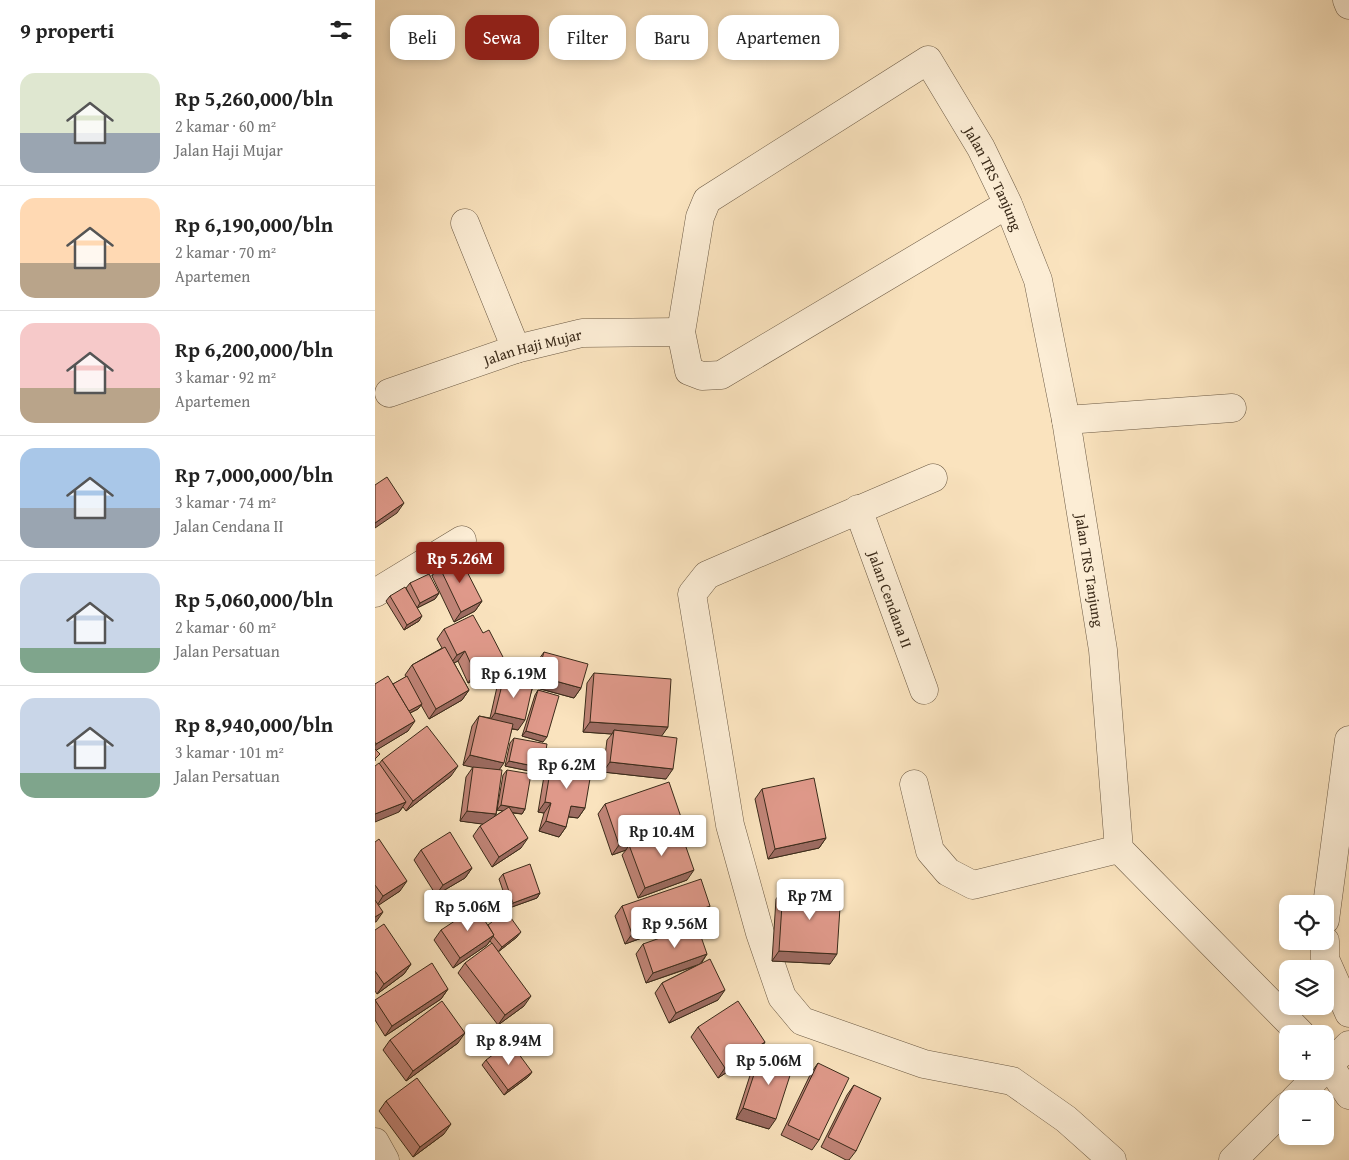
<!DOCTYPE html>
<html lang="id">
<meta charset="utf-8">
<style>
body{margin:0;font-family:"Gentium Book Plus",serif;background:#f6f6f6;color:#222;height:100vh;display:flex;flex-direction:column;font-size:19px;white-space:nowrap}
*{box-sizing:border-box;margin:0}
p{font-size:16px;color:#767676}
.icon{flex:none;width:28px;height:28px;fill:none;stroke:currentColor;stroke-width:2;stroke-linecap:round;stroke-linejoin:round}
.map{position:relative;flex:1;overflow:hidden}
.panel{display:flex;flex-direction:column;background:#fff;width:375px}
.panel>*{flex:none}
.guide{position:absolute;left:15px;top:15px;width:475px;height:45px;display:flex;gap:10px}
.buttons{position:absolute;left:904px;top:895px;display:grid;gap:10px}
.buttons a{display:grid;place-items:center;width:55px;height:55px;border-radius:10px;background:#fff;box-shadow:0 2px 8px #0003;font-size:25px}
.price{position:absolute;translate:-50% -42px;padding:0 11px;border-radius:5px;background:#fff;color:#222;font-size:16px;line-height:32px;filter:drop-shadow(0 1px 2px #0008)}
.price::after{content:'';position:absolute;left:50%;top:30px;width:15px;height:11px;margin-left:-8px;background:inherit;clip-path:polygon(0 0,100% 0,50% 100%)}
.price.selected{background:#8f2418;color:#fff}
ul{padding:0;list-style:none}
li{display:flex;align-items:center;gap:15px;height:125px;padding:0 20px}
li+li{border-top:1px solid #e0e0e0}
li span{display:grid;place-items:center;flex:none;width:140px;height:100px;border-radius:15px;color:#555}
li>.icon{margin-inline-start:auto}
span .icon{width:60px;height:60px;fill:#fffc;stroke-width:1}
li b{font-size:21px}
h2{display:flex;justify-content:space-between;align-items:center;height:60px;padding:0 20px;font-size:21px}
.chip{padding:0 18px;border-radius:15px;background:#fff;box-shadow:0 2px 8px #0003;font-size:18px;line-height:45px}
.chip.selected{background:#8f2418;color:#fff}
main{display:flex;flex:1;min-height:0}
.map>svg:first-child{display:block}
.lines{fill:none;stroke-linecap:round;stroke-linejoin:round}
.street-casing{stroke:#6b5943;stroke-width:29}
.street{stroke:#fcedd5;stroke-width:28}
.wall{fill:#c08477;stroke:#3b2b1a;fill-rule:evenodd}
.shaded-wall{fill:#9c6b61;stroke:#3b2b1a}
.building{fill:#df998a;stroke:#3b2b1a}
.labels{text-anchor:middle;dominant-baseline:central;stroke-width:4.5;stroke-linejoin:round;paint-order:stroke}
.street-label{font-size:15px;fill:#3b2b1a;stroke:#fcedd5}
</style>
<main>
<section class="panel">
<h2>9 properti<svg class="icon" aria-label="filters" viewBox="0 0 24 24"><path d="M4 7h16M4 17h16"/><circle cx="9" cy="7" r="2"/><circle cx="15" cy="17" r="2"/></svg></h2>
<ul>
<li><span style="background:linear-gradient(#dfe7d0 60%,#9aa5b1 0)"><svg class="icon" aria-label="home" viewBox="0 0 24 24"><path d="M3 11l9-7 9 7M6 9v11h12V9"/></svg></span><div><b>Rp 5,260,000/bln</b><p>2 kamar · 60 m²</p><p>Jalan Haji Mujar</p></div></li>
<li><span style="background:linear-gradient(#ffd9b3 65%,#b9a48a 0)"><svg class="icon" aria-label="home" viewBox="0 0 24 24"><path d="M3 11l9-7 9 7M6 9v11h12V9"/></svg></span><div><b>Rp 6,190,000/bln</b><p>2 kamar · 70 m²</p><p>Apartemen</p></div></li>
<li><span style="background:linear-gradient(#f6c9c9 65%,#b9a48a 0)"><svg class="icon" aria-label="home" viewBox="0 0 24 24"><path d="M3 11l9-7 9 7M6 9v11h12V9"/></svg></span><div><b>Rp 6,200,000/bln</b><p>3 kamar · 92 m²</p><p>Apartemen</p></div></li>
<li><span style="background:linear-gradient(#a9c7e8 60%,#9aa5b1 0)"><svg class="icon" aria-label="home" viewBox="0 0 24 24"><path d="M3 11l9-7 9 7M6 9v11h12V9"/></svg></span><div><b>Rp 7,000,000/bln</b><p>3 kamar · 74 m²</p><p>Jalan Cendana II</p></div></li>
<li><span style="background:linear-gradient(#c9d6e8 75%,#7fa58c 0)"><svg class="icon" aria-label="home" viewBox="0 0 24 24"><path d="M3 11l9-7 9 7M6 9v11h12V9"/></svg></span><div><b>Rp 5,060,000/bln</b><p>2 kamar · 60 m²</p><p>Jalan Persatuan</p></div></li>
<li><span style="background:linear-gradient(#c9d6e8 75%,#7fa58c 0)"><svg class="icon" aria-label="home" viewBox="0 0 24 24"><path d="M3 11l9-7 9 7M6 9v11h12V9"/></svg></span><div><b>Rp 8,940,000/bln</b><p>3 kamar · 101 m²</p><p>Jalan Persatuan</p></div></li>
</ul>
</section>
<div class="map">
<svg width="974" height="1160" viewBox="0 0 974 1160">
<rect width="100%" height="100%" fill="#fae3be"/>
<filter id="stains"><feTurbulence type="fractalNoise" baseFrequency=".004" numOctaves="4"/><feColorMatrix values="0 0 0 0 .2 0 0 0 0 .09 0 0 0 0 .02 0 0 0 .5 -.17"/></filter>
<radialGradient id="worn" r=".72"><stop offset=".6" stop-color="#630" stop-opacity="0"/><stop offset="1" stop-color="#630" stop-opacity=".3"/></radialGradient>
<g class="lines">
<!-- street casing -->
<g class="street-casing">
<g id="street">
<path d="M 972,0 L 974,5"/>
<path id="s1" d="M 633,204 L 346,375 L 327,376 L 314,371 L 306,332 L 325,217 L 332,200 L 553,60 L 606,148 L 633,204 L 663,280 L 691,420 L 728,650 L 744,849 L 926,1034"/>
<path d="M 90,223 L 141,349"/>
<path id="s2" d="M 14,393 L 141,349 L 207,333 L 306,332"/>
<path d="M 691,420 L 857,408"/>
<path d="M 558,478 L 332,575 L 317,594 L 355,825 L 385,933 L 407,997 L 427,1021 L 549,1064 L 637,1081 L 691,1119 L 737,1160"/>
<path id="s3" d="M 483,509 L 549,690"/>
<path d="M 0,593 L 87,540"/>
<path d="M 539,784 L 555,851 L 573,872 L 598,885 L 744,849"/>
<path d="M 950,920 L 974,740"/>
<path d="M 950,941 L 950,959 L 974,1013"/>
<path d="M 950,1059 L 974,1095"/>
<path d="M 950,1069 L 974,1045"/>
<path d="M 920,1099 L 948,1071"/>
<path d="M 0,1142 L 10,1160"/>
<path d="M 858,1160 L 912,1106"/>
</g>
</g>
<!-- street -->
<use href="#street" class="street"/>
</g>
<!-- wall -->
<g class="wall">
<path d="M 64,566 L 107,601 L 100,611 L 79,622 L 57,576 Z"/>
<path d="M 35,583 L 64,593 L 60,599 L 42,608 L 44,621 L 29,630 L 11,601 L 15,596 L 36,598 L 31,588 Z"/>
<path d="M 69,629 L 108,633 L 129,659 L 122,669 L 93,683 L 83,661 L 79,663 L 94,690 L 87,700 L 54,719 L 46,705 L 43,709 L 35,713 L 33,731 L 1,750 L 0,761 L 0,684 L 18,684 L 31,677 L 30,675 L 37,665 L 67,648 L 62,639 Z"/>
<path d="M 169,652 L 206,688 L 199,698 L 158,687 L 143,730 L 137,729 L 124,770 L 122,810 L 128,775 L 132,770 L 150,809 L 147,814 L 137,813 L 146,848 L 117,867 L 98,836 L 105,826 L 109,824 L 85,821 L 91,777 L 98,767 L 88,765 L 97,726 L 104,716 L 115,718 L 122,687 L 129,677 L 156,683 L 162,662 ZM 122,810 L 128,811 L 120,816 L 121,814 Z"/>
<path d="M 219,673 L 293,727 L 286,736 L 291,779 L 228,772 L 232,740 L 237,734 L 208,732 L 212,683 Z"/>
<path d="M 163,690 L 168,742 L 147,736 L 160,695 Z"/>
<path d="M 139,738 L 168,768 L 164,773 L 130,766 L 135,743 Z"/>
<path d="M 7,760 L 76,776 L 31,811 L 28,807 L 24,812 L 4,764 Z"/>
<path d="M 177,760 L 210,808 L 203,818 L 193,817 L 191,827 L 184,837 L 164,831 L 169,813 L 163,812 L 170,770 Z"/>
<path d="M 387,789 L 451,838 L 444,848 L 393,859 L 380,799 Z"/>
<path d="M 230,804 L 304,828 L 312,880 L 263,898 L 247,855 L 251,850 L 237,855 L 223,814 Z"/>
<path d="M 0,842 L 25,891 L 3,905 L 0,922 Z"/>
<path d="M 46,850 L 97,868 L 90,878 L 61,895 L 39,860 Z"/>
<path d="M 128,874 L 165,893 L 162,898 L 134,908 L 124,879 Z"/>
<path d="M 408,889 L 455,964 L 397,961 L 401,899 Z"/>
<path d="M 247,906 L 335,906 L 328,916 L 250,944 L 240,916 Z"/>
<path d="M 113,925 L 142,937 L 123,952 L 115,941 L 112,945 L 78,968 L 59,940 L 66,930 Z"/>
<path d="M 0,930 L 36,964 L 29,974 L 2,994 L 0,991 Z"/>
<path d="M 268,944 L 332,954 L 326,964 L 343,1000 L 294,1023 L 280,993 L 287,983 L 321,966 L 271,983 L 261,954 Z"/>
<path d="M 90,963 L 149,1006 L 123,1025 L 83,973 Z"/>
<path d="M 73,989 L 66,999 L 10,1036 L 0,1020 L 0,1000 Z"/>
<path d="M 323,1027 L 390,1042 L 383,1052 L 343,1078 L 316,1037 Z"/>
<path d="M 15,1040 L 83,1043 L 31,1081 L 8,1050 Z"/>
<path d="M 386,1053 L 394,1129 L 361,1119 L 379,1063 Z"/>
<path d="M 111,1060 L 157,1072 L 153,1077 L 129,1095 L 107,1065 Z"/>
<path d="M 443,1063 L 444,1140 L 437,1150 L 406,1135 L 436,1073 Z"/>
<path d="M 479,1085 L 481,1151 L 474,1160 L 471,1160 L 446,1147 L 472,1095 Z"/>
<path d="M 11,1101 L 69,1134 L 38,1157 L 4,1111 Z"/>
</g>
<!-- shaded-wall -->
<g class="shaded-wall">
<path d="M 29,503 L 22,513 L 0,528 L 0,523 Z"/>
<path d="M 64,593 L 60,599 L 42,608 L 45,603 Z"/>
<path d="M 107,601 L 100,611 L 79,622 L 86,612 Z"/>
<path d="M 47,616 L 44,621 L 29,630 L 32,625 Z"/>
<path d="M 90,651 L 83,661 L 75,665 L 82,655 Z"/>
<path d="M 129,659 L 122,669 L 93,683 L 100,673 Z"/>
<path d="M 162,676 L 206,688 L 199,698 L 155,686 Z"/>
<path d="M 94,690 L 87,700 L 54,719 L 61,709 Z"/>
<path d="M 47,704 L 43,709 L 27,717 L 31,712 Z"/>
<path d="M 120,713 L 150,720 L 143,730 L 113,723 Z"/>
<path d="M 40,721 L 33,731 L 0,751 L 0,746 L 1,744 Z"/>
<path d="M 215,722 L 293,727 L 286,737 L 239,730 L 237,734 L 208,732 Z"/>
<path d="M 151,731 L 172,737 L 168,742 L 147,736 Z"/>
<path d="M 95,755 L 129,763 L 122,773 L 88,765 Z"/>
<path d="M 134,761 L 168,768 L 164,773 L 130,766 Z"/>
<path d="M 235,762 L 298,769 L 291,779 L 228,772 Z"/>
<path d="M 83,766 L 76,776 L 31,811 L 38,801 Z"/>
<path d="M 31,802 L 24,812 L 0,822 L 0,814 Z"/>
<path d="M 170,802 L 176,803 L 169,813 L 163,812 Z"/>
<path d="M 126,805 L 150,809 L 147,814 L 122,810 Z"/>
<path d="M 196,806 L 210,808 L 203,818 L 189,816 Z"/>
<path d="M 92,811 L 121,814 L 114,825 L 85,821 Z"/>
<path d="M 171,821 L 191,827 L 184,837 L 164,831 Z"/>
<path d="M 308,823 L 301,833 L 254,845 L 251,850 L 237,855 L 244,845 Z"/>
<path d="M 153,838 L 146,848 L 117,867 L 124,857 Z"/>
<path d="M 451,838 L 444,848 L 393,859 L 400,849 Z"/>
<path d="M 97,868 L 90,878 L 61,895 L 68,885 Z"/>
<path d="M 319,870 L 312,880 L 263,898 L 270,888 Z"/>
<path d="M 32,881 L 25,891 L 1,907 L 8,896 Z"/>
<path d="M 165,893 L 162,898 L 134,908 L 138,903 Z"/>
<path d="M 335,906 L 328,916 L 250,944 L 257,934 Z"/>
<path d="M 8,912 L 1,922 L 0,922 L 0,917 Z"/>
<path d="M 146,932 L 142,937 L 123,952 L 127,947 Z"/>
<path d="M 119,935 L 112,945 L 78,968 L 85,958 Z"/>
<path d="M 404,951 L 462,954 L 455,964 L 397,961 Z"/>
<path d="M 332,954 L 325,964 L 271,983 L 278,973 Z"/>
<path d="M 36,964 L 29,974 L 2,994 L 9,984 Z"/>
<path d="M 73,989 L 66,999 L 10,1036 L 17,1026 Z"/>
<path d="M 350,990 L 343,1000 L 294,1023 L 301,1013 Z"/>
<path d="M 156,996 L 149,1006 L 123,1025 L 130,1015 Z"/>
<path d="M 90,1033 L 83,1043 L 31,1081 L 38,1071 Z"/>
<path d="M 390,1042 L 383,1052 L 343,1078 L 350,1068 Z"/>
<path d="M 157,1072 L 153,1077 L 129,1095 L 133,1090 Z"/>
<path d="M 368,1108 L 401,1119 L 394,1129 L 361,1119 Z"/>
<path d="M 76,1124 L 69,1134 L 38,1157 L 45,1147 Z"/>
</g>
<!-- building -->
<g class="building">
<path d="M 12,477 L 29,503 L 0,523 L 0,485 Z"/>
<path d="M 84,556 L 107,601 L 86,612 L 64,566 Z"/>
<path d="M 54,574 L 64,593 L 45,603 L 35,583 Z"/>
<path d="M 30,587 L 47,616 L 32,625 L 15,596 Z"/>
<path d="M 98,615 L 108,633 L 114,630 L 129,659 L 100,673 L 90,651 L 82,655 L 69,629 Z"/>
<path d="M 70,647 L 94,690 L 61,709 L 37,665 Z"/>
<path d="M 169,652 L 213,664 L 206,688 L 162,676 Z"/>
<path d="M 219,673 L 296,679 L 293,727 L 215,722 Z"/>
<path d="M 13,676 L 40,721 L 1,744 L 0,742 L 0,684 Z"/>
<path d="M 32,676 L 47,704 L 34,711 L 18,684 Z"/>
<path d="M 129,677 L 158,684 L 150,720 L 120,713 Z"/>
<path d="M 163,690 L 184,696 L 172,737 L 151,731 Z"/>
<path d="M 104,716 L 138,724 L 129,763 L 95,755 Z"/>
<path d="M 52,726 L 83,766 L 38,801 L 7,760 Z"/>
<path d="M 239,730 L 302,738 L 298,769 L 235,762 Z"/>
<path d="M 139,738 L 172,744 L 168,768 L 134,761 Z"/>
<path d="M 0,749 L 5,754 L 0,759 Z"/>
<path d="M 177,760 L 217,767 L 210,808 L 196,806 L 191,827 L 171,821 L 176,803 L 170,802 Z"/>
<path d="M 4,763 L 31,802 L 0,814 L 0,766 Z"/>
<path d="M 98,767 L 127,770 L 121,814 L 92,811 Z"/>
<path d="M 132,770 L 156,774 L 150,809 L 126,805 Z"/>
<path d="M 439,778 L 451,838 L 400,849 L 387,789 Z"/>
<path d="M 294,782 L 308,823 L 244,845 L 230,804 Z"/>
<path d="M 134,807 L 153,838 L 124,857 L 105,826 Z"/>
<path d="M 304,827 L 319,870 L 270,888 L 254,845 Z"/>
<path d="M 75,832 L 97,868 L 68,885 L 46,850 Z"/>
<path d="M 4,839 L 32,881 L 8,896 L 0,885 L 0,842 Z"/>
<path d="M 155,864 L 165,893 L 138,903 L 128,874 Z"/>
<path d="M 326,879 L 335,906 L 257,934 L 247,906 Z"/>
<path d="M 408,889 L 466,892 L 462,954 L 404,951 Z"/>
<path d="M 0,900 L 8,912 L 0,917 Z"/>
<path d="M 101,907 L 119,935 L 85,958 L 66,930 Z"/>
<path d="M 131,911 L 146,932 L 127,947 L 118,936 L 119,935 L 113,925 Z"/>
<path d="M 9,924 L 36,964 L 9,984 L 0,971 L 0,930 Z"/>
<path d="M 322,925 L 332,954 L 278,973 L 268,944 Z"/>
<path d="M 117,943 L 156,996 L 130,1015 L 90,963 Z"/>
<path d="M 335,959 L 350,990 L 301,1013 L 287,983 Z"/>
<path d="M 57,963 L 73,989 L 17,1026 L 0,1000 Z"/>
<path d="M 67,1001 L 90,1033 L 38,1071 L 15,1040 Z"/>
<path d="M 363,1001 L 390,1042 L 350,1068 L 323,1027 Z"/>
<path d="M 135,1042 L 157,1072 L 133,1090 L 111,1060 Z"/>
<path d="M 386,1053 L 419,1063 L 401,1119 L 368,1108 Z"/>
<path d="M 443,1063 L 474,1078 L 444,1140 L 413,1125 Z"/>
<path d="M 42,1078 L 76,1124 L 45,1147 L 11,1101 Z"/>
<path d="M 479,1085 L 506,1098 L 481,1151 L 453,1137 Z"/>
</g>
<g class="labels">
<!-- street labels -->
<g class="street-label">
<text stroke="none"><textPath href="#s1" startOffset="939">Jalan TRS Tanjung</textPath></text>
<text stroke="none"><textPath href="#s2" startOffset="151">Jalan Haji Mujar</textPath></text>
<text stroke="none"><textPath href="#s1" startOffset="1345">Jalan TRS Tanjung</textPath></text>
<text stroke="none"><textPath href="#s3" startOffset="96">Jalan Cendana II</textPath></text>
</g>
</g>
<rect width="100%" height="100%" filter="url(#stains)"/>
<rect width="100%" height="100%" fill="url(#worn)"/>
</svg>
<div class="buttons">
<a><svg class="icon" aria-label="locate" viewBox="0 0 24 24"><circle cx="12" cy="12" r="6"/><path d="M12 2v4M12 18v4M2 12h4M18 12h4"/></svg></a>
<a><svg class="icon" aria-label="layers" viewBox="0 0 24 24"><path d="M12 4l9 5-9 5-9-5zM3 14l9 5 9-5"/></svg></a>
<a>+</a>
<a>−</a>
</div>
<b class="price selected" style="left:85px;top:584px">Rp 5.26M</b>
<b class="price" style="left:139px;top:699px">Rp 6.19M</b>
<b class="price" style="left:192px;top:790px">Rp 6.2M</b>
<b class="price" style="left:287px;top:857px">Rp 10.4M</b>
<b class="price" style="left:435px;top:921px">Rp 7M</b>
<b class="price" style="left:93px;top:932px">Rp 5.06M</b>
<b class="price" style="left:300px;top:949px">Rp 9.56M</b>
<b class="price" style="left:134px;top:1066px">Rp 8.94M</b>
<b class="price" style="left:394px;top:1086px">Rp 5.06M</b>
<div class="guide">
<a class="chip">Beli</a>
<a class="chip selected">Sewa</a>
<a class="chip">Filter</a>
<a class="chip">Baru</a>
<a class="chip">Apartemen</a>
</div>
</div>
</main>
